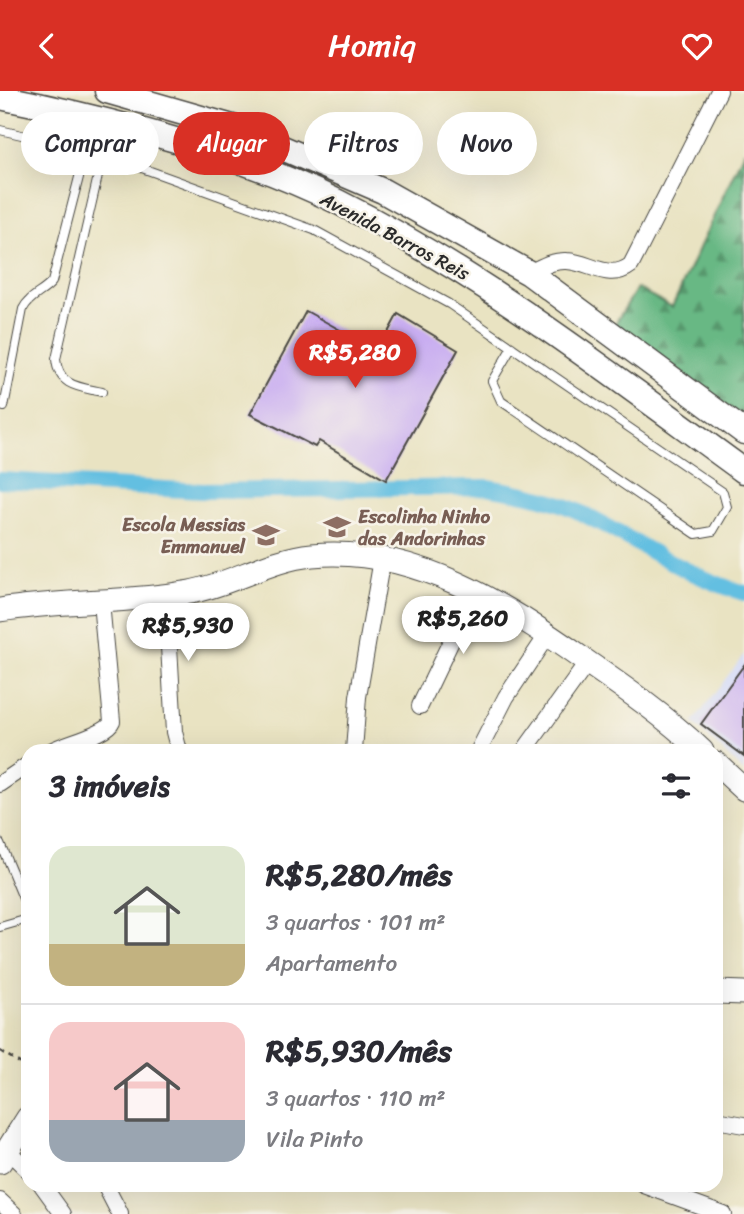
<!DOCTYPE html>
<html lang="pt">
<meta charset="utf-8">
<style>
body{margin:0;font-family:Sriracha,sans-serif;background:#f7f7f7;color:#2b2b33;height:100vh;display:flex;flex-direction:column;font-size:26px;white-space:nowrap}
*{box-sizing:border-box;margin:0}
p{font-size:23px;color:#7c7c81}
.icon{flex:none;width:38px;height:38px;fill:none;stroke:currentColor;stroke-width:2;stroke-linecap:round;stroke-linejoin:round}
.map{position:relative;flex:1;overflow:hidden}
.sheet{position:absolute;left:21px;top:653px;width:702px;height:448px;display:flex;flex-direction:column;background:#fff;border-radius:21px;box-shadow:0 7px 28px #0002}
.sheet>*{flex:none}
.banner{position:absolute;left:21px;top:21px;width:704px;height:63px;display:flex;gap:14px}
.price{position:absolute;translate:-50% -60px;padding:0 16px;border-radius:24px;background:#fff;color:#222;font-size:23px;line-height:46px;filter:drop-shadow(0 2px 4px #0008)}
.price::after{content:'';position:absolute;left:50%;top:42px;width:21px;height:16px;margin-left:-10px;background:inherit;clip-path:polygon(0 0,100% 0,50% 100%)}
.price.on{background:#d93025;color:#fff}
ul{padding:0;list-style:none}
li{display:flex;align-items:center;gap:21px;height:175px;padding:0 28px}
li+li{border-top:2px solid #e1e1e2}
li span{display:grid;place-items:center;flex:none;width:196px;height:140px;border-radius:21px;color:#555}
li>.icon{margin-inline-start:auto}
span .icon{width:84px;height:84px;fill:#fffc;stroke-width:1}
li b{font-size:30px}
h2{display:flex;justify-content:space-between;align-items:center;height:84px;padding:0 28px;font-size:30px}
.chip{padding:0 24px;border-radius:32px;background:#fff;box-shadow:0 7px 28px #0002;font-size:24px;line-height:63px}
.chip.on{background:#d93025;color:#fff}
header{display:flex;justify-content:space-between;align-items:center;height:91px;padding:0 28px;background:#d93025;color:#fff;font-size:32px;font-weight:600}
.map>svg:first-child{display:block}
.built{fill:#d1d9f9}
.forest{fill:url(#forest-firs);stroke:#4a7258;stroke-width:2}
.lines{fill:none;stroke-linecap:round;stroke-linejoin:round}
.canal{stroke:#64bfe1;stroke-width:16}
.building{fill:#c9aef1}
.lane-casing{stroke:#484742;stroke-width:10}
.street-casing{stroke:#484742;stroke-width:18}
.secondary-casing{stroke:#484742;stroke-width:25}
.primary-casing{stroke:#484742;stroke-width:27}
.path{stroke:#484742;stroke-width:2.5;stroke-dasharray:5 5;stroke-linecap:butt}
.lane{stroke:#fff;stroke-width:8}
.street{stroke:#fff;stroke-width:16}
.secondary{stroke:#fff;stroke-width:23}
.primary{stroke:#fff;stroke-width:24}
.labels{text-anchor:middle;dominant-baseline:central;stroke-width:5;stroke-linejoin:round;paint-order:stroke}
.street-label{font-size:19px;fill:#2b2b2b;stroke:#f7f3e8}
.education-label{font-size:19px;font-weight:bold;fill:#785e54;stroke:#f7f3e8;text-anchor:start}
</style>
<header><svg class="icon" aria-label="back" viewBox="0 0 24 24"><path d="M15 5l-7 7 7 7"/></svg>Homiq<svg class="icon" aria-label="heart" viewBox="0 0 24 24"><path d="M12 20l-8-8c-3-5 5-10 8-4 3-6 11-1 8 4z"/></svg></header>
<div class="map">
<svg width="744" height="1123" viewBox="0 0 744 1123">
<defs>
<pattern id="forest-firs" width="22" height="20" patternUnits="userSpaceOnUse" patternTransform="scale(1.75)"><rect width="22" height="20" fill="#68b884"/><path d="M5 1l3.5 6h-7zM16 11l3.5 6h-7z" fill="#56966c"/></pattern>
</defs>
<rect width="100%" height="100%" fill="#f7f3e8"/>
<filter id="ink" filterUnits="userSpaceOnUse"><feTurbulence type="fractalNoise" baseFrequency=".0143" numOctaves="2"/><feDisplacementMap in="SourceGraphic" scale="14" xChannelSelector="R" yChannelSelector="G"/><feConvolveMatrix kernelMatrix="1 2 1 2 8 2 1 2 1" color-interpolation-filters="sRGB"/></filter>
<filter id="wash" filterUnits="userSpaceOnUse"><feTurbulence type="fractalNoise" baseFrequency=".00686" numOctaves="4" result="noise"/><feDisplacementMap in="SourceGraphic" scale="28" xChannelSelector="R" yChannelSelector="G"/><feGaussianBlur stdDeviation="1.57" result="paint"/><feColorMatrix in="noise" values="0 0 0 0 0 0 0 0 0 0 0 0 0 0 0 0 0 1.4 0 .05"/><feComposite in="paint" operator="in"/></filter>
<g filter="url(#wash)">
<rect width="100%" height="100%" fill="#e9e3c2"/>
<!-- built -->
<path class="built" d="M 744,563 L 744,681 L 693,632 Z"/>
<!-- forest -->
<path class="forest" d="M 744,60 L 744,328 L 615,233 L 637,197 L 672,216 Z"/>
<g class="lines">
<!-- canal -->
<path class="canal" d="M 0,389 L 202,400 L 487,396 C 517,401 547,406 575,419 C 632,447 683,484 744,502"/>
</g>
<g id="blocks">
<!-- building -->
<g class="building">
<path d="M 306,220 L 378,260 L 398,223 L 458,259 L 386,389 L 319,350 L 315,356 L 250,323 Z"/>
<path d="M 744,574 L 744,665 L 701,633 Z"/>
</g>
</g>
</g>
<g filter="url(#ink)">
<use href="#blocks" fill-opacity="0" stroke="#484742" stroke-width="2"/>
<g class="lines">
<!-- lane casing -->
<g class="lane-casing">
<g id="lane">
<path d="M 0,39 L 103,63 L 314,139 L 449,213 L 723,401 L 727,416 L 713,440 L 696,443 L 501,310 L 492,290 L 512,256"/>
<path d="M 102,301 C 79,296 58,295 56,268 L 103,63"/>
<path d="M 4,316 L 23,218 C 30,204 43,202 52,191 L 86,59"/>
<path d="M 0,752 L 25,812 L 28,829"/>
<path d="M 0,836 L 28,828"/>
</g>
</g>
<!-- street casing -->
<g class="street-casing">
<g id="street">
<path d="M 529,182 C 542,176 552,169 567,170 C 590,171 609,191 631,174 L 719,0"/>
<path d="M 166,504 L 174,641 L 179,660"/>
<path d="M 420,615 L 475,500"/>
<path d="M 479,659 L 506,606 L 548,543"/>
<path d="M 51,660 C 65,652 107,643 112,630 L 101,511"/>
<path d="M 354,660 L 358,606 L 382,468"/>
<path d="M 524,660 L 588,571"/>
<path d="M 0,693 L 28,674"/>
<path d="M 716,1029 L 744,1034"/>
<path d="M 7,1059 L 28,1079"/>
<path d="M 42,1094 L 63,1123"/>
<path d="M 105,1094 L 120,1123"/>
<path d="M 644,1094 L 723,1123"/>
<path d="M 0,1110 L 14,1123"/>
</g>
</g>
<!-- secondary casing -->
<g class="secondary-casing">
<g id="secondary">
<path d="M 0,519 C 63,509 127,512 190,501 C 232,493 270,468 312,464 C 413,454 506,514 584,569 C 626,598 665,625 702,660"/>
<path d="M 716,672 L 744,698"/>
<path d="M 716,901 L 744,902"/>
<path d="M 0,1071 L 28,1027"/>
</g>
</g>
<!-- primary casing -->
<g class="primary-casing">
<g id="primary">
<path d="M 107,0 L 236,37 L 383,100 L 529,182 L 744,341"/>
<path d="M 0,6 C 109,28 239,62 338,111 C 484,184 612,284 744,380"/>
</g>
</g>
<!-- path -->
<path class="path" d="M 0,960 L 28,977"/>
<!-- lane -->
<use href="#lane" class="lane"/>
<!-- street -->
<use href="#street" class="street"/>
<!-- secondary -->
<use href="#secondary" class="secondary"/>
<!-- primary -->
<use href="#primary" class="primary"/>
</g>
</g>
<!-- icons -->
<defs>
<g id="school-bare" transform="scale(2.1)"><path d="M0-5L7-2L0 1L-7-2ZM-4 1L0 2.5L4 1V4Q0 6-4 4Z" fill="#8d6e63" stroke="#f7f3e8" stroke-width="2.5" paint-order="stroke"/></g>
</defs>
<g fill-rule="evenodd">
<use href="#school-bare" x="337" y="436"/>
<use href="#school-bare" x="266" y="444"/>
</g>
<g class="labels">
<!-- street labels -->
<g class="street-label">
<text transform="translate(395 145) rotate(28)">Avenida Barros Reis</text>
</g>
<!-- education labels -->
<g class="education-label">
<text x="358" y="425">Escolinha Ninho<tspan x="358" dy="22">das Andorinhas</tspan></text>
<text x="245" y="433" text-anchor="end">Escola Messias<tspan x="245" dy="22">Emmanuel</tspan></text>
</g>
</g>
</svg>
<b class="price on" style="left:355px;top:299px">R$5,280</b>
<b class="price" style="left:463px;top:565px">R$5,260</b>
<b class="price" style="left:188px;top:572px">R$5,930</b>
<div class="banner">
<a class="chip">Comprar</a>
<a class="chip on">Alugar</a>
<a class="chip">Filtros</a>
<a class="chip">Novo</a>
</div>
<section class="sheet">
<h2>3 imóveis<svg class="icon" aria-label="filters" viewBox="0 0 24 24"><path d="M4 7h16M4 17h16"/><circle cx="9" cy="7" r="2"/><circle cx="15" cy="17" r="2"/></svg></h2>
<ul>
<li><span style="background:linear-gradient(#dfe7d0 70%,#c2b280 0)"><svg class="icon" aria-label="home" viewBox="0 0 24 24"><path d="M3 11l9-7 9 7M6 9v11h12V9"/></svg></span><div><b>R$5,280/mês</b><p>3 quartos · 101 m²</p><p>Apartamento</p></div></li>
<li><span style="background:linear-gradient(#f6c9c9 70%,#9aa5b1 0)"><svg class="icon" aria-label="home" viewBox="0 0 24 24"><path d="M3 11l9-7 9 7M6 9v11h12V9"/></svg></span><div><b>R$5,930/mês</b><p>3 quartos · 110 m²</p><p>Vila Pinto</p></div></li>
</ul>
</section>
</div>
